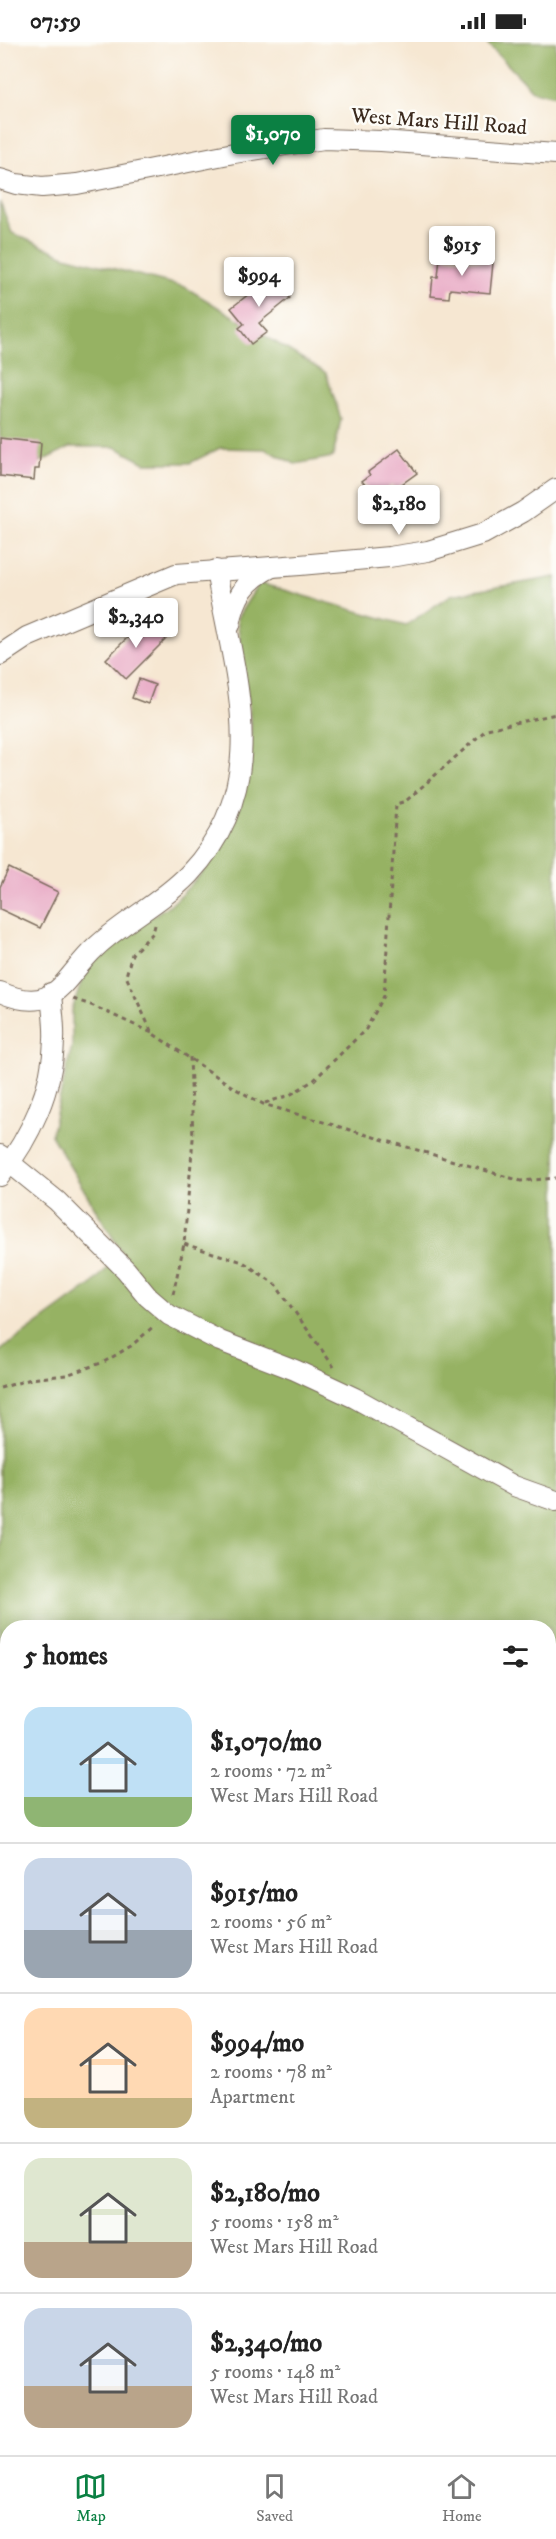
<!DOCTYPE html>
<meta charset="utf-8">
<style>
body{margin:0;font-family:"IM FELL DW Pica",serif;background:#f2f2f2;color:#222;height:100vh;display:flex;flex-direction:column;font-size:22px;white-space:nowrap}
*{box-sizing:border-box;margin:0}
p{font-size:20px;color:#767676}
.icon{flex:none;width:33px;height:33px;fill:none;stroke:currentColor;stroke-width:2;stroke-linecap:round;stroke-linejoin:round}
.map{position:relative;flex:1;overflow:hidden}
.side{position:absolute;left:0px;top:1578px;width:556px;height:836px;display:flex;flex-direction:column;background:#fff;border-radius:24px 24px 0 0;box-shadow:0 3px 15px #0003}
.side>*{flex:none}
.price{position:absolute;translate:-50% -51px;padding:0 14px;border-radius:6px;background:#fff;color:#222;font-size:20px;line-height:39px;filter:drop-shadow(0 2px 3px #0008)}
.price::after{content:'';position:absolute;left:50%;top:36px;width:18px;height:14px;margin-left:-9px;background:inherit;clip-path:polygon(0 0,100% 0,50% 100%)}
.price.active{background:#0b8043;color:#fff}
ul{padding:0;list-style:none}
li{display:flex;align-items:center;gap:18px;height:150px;padding:0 24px}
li+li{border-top:2px solid #e0e0e0}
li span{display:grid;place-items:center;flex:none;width:168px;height:120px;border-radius:18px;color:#555}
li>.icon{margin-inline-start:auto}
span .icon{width:72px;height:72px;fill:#fffc;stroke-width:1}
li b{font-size:26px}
h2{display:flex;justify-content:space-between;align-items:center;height:72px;padding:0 24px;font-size:26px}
.status{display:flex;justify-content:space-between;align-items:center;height:42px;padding:0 30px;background:#fff;direction:ltr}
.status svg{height:16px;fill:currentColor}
.tab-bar{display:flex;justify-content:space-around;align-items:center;height:84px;border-top:2px solid #e0e0e0;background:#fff;font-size:16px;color:#767676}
.tab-bar a{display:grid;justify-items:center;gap:3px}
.tab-bar .active{color:#0b8043}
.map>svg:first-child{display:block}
.forest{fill:#96b264;stroke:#686e41;stroke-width:1.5;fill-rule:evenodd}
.building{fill:#eab0c9}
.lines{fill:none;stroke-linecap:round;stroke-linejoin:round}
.minor-casing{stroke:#7c6c5d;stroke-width:22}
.path{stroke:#7c6c5d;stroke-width:3;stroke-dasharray:4.5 4.5;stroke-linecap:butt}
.minor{stroke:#fff;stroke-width:20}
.labels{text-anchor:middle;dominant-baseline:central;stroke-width:5;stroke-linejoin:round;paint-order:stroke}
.street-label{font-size:21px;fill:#3b2a1e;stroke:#fdfcf7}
</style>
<div class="status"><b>07:59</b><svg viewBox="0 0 49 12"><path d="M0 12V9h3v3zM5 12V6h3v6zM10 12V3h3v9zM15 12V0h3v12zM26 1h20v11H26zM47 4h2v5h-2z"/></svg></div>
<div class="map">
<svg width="556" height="2413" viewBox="0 0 556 2413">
<rect width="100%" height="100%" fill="#fdfcf7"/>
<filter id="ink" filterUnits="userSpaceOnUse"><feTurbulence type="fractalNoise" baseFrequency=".0167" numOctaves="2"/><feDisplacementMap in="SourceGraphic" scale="12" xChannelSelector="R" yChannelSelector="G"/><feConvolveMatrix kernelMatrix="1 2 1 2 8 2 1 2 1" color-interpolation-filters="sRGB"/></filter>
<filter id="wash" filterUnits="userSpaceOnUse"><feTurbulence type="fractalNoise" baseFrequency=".008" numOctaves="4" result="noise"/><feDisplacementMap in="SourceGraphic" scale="24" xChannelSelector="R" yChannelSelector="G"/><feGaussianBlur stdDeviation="1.35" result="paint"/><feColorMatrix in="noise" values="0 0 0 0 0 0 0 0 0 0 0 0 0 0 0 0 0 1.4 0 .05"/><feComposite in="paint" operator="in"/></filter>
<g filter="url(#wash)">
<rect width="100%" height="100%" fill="#f6e7d2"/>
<!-- forest -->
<g class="forest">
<path d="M 486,0 L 556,0 L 556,54 L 533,49 Z"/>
<path d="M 0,160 L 12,191 L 65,214 L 185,245 L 326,331 L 341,377 L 333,415 L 295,422 L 265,407 L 220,406 L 190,421 L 145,421 L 115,405 L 70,405 L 40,420 L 0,420 Z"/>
<path d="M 556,535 L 556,2413 L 0,2413 L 0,1309 L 91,1243 L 122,1211 L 51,1093 L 72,1004 L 72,968 L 83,935 L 101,908 L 174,860 L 205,828 L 233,784 L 251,724 L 251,682 L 237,576 L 259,541 L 406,583 L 451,553 ZM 8,1586 L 549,1586 L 549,2406 L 8,2406 Z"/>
</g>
<g id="blocks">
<!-- building -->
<g class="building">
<path d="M 440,215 L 493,221 L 490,251 L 450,247 L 449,256 L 431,254 L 433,235 L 438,235 Z"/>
<path d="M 272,234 L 290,256 L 259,281 L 267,290 L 251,302 L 239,286 L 244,282 L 231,266 Z"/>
<path d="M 0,396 L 41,401 L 39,427 L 35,427 L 34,438 L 0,434 Z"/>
<path d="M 399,407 L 417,431 L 395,447 L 392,443 L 375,455 L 362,439 L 370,433 L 368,430 Z"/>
<path d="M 146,577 L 166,597 L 126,637 L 106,617 Z"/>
<path d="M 139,637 L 155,643 L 148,662 L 132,656 Z"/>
<path d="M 9,826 L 58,850 L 40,886 L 0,867 L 0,845 Z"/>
</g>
</g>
</g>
<g filter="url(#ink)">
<use href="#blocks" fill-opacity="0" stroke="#7c6c5d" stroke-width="1.5"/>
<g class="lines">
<!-- minor casing -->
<g class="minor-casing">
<g id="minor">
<path d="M 0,137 L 16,142 L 42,145 L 77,142 L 234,111 L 324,97 L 381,99 L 556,112"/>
<path d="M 230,583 C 235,555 245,538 272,525"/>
<path d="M 0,613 L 27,595 L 176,532 L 300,523 L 389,515 L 428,509 L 483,492 L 523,470 L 556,447"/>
<path d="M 0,950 C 57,975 63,935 96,905 C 125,878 161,861 189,832 C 275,741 234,635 216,528"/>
<path d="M 0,1113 L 57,1159 L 126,1228 L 148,1255 L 169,1273 L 220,1299 L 295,1328 L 355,1356 L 514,1444 L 556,1459"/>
<path d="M 0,1134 C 30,1096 53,1047 54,998 C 55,983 52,967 51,951"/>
</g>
</g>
<!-- path -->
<g class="path">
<path d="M 155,883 L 153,891 L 132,912 L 126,934 L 152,991 L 234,1046 L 263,1062 L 521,1139 L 556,1136"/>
<path d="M 73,957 L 91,963 L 152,991"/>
<path d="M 265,1061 L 290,1053 L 314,1038 L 366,987 L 384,954 L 396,762 L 406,759 L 487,687 L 556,672"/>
<path d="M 184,1202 L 243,1220 L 275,1242 L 334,1325"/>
<path d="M 173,1252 L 184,1202 L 193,1097 L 190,1015"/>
<path d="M 0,1346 L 31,1337 L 66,1333 L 104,1320 L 131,1304 L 154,1284"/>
<path d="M 0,2244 L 8,2255"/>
<path d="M 549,2336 L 556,2328"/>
<path d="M 98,2406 L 101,2413"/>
<path d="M 481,2413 L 488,2406"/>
</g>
<!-- minor -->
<use href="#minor" class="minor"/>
</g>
</g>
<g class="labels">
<!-- street labels -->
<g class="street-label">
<text transform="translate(439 80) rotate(4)">West Mars Hill Road</text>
</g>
</g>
</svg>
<b class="price active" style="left:273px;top:124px">$1,070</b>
<b class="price" style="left:462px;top:235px">$915</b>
<b class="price" style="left:259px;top:266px">$994</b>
<b class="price" style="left:399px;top:494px">$2,180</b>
<b class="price" style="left:136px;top:607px">$2,340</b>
<section class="side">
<h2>5 homes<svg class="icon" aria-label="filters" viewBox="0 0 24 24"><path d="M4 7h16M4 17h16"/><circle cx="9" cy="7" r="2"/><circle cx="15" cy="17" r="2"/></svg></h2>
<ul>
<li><span style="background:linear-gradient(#bfe0f5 75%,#8fb573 0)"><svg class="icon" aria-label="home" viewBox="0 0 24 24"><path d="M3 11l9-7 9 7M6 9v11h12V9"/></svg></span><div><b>$1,070/mo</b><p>2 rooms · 72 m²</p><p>West Mars Hill Road</p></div></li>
<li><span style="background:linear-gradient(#c9d6e8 60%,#9aa5b1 0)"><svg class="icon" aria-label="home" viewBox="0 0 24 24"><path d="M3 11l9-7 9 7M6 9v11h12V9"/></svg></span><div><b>$915/mo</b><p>2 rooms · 56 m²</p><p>West Mars Hill Road</p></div></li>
<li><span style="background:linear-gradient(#ffd9b3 75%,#c2b280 0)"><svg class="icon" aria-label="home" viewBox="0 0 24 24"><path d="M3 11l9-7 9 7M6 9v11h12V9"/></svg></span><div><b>$994/mo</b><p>2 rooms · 78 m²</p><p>Apartment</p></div></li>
<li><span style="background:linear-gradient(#dfe7d0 70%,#b9a48a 0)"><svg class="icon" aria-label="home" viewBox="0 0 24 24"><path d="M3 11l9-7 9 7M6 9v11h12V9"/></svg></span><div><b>$2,180/mo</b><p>5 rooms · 158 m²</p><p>West Mars Hill Road</p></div></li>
<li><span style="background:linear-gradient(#c9d6e8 65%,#b9a48a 0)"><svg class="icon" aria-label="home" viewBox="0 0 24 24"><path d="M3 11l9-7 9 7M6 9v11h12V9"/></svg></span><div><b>$2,340/mo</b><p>5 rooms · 148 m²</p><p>West Mars Hill Road</p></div></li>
</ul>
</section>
</div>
<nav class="tab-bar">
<a class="active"><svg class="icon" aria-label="map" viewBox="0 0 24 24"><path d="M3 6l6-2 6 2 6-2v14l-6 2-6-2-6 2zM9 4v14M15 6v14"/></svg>Map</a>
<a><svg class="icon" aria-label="saved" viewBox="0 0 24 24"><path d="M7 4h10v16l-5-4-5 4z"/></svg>Saved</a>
<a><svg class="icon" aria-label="home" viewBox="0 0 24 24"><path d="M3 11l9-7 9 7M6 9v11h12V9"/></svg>Home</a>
</nav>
